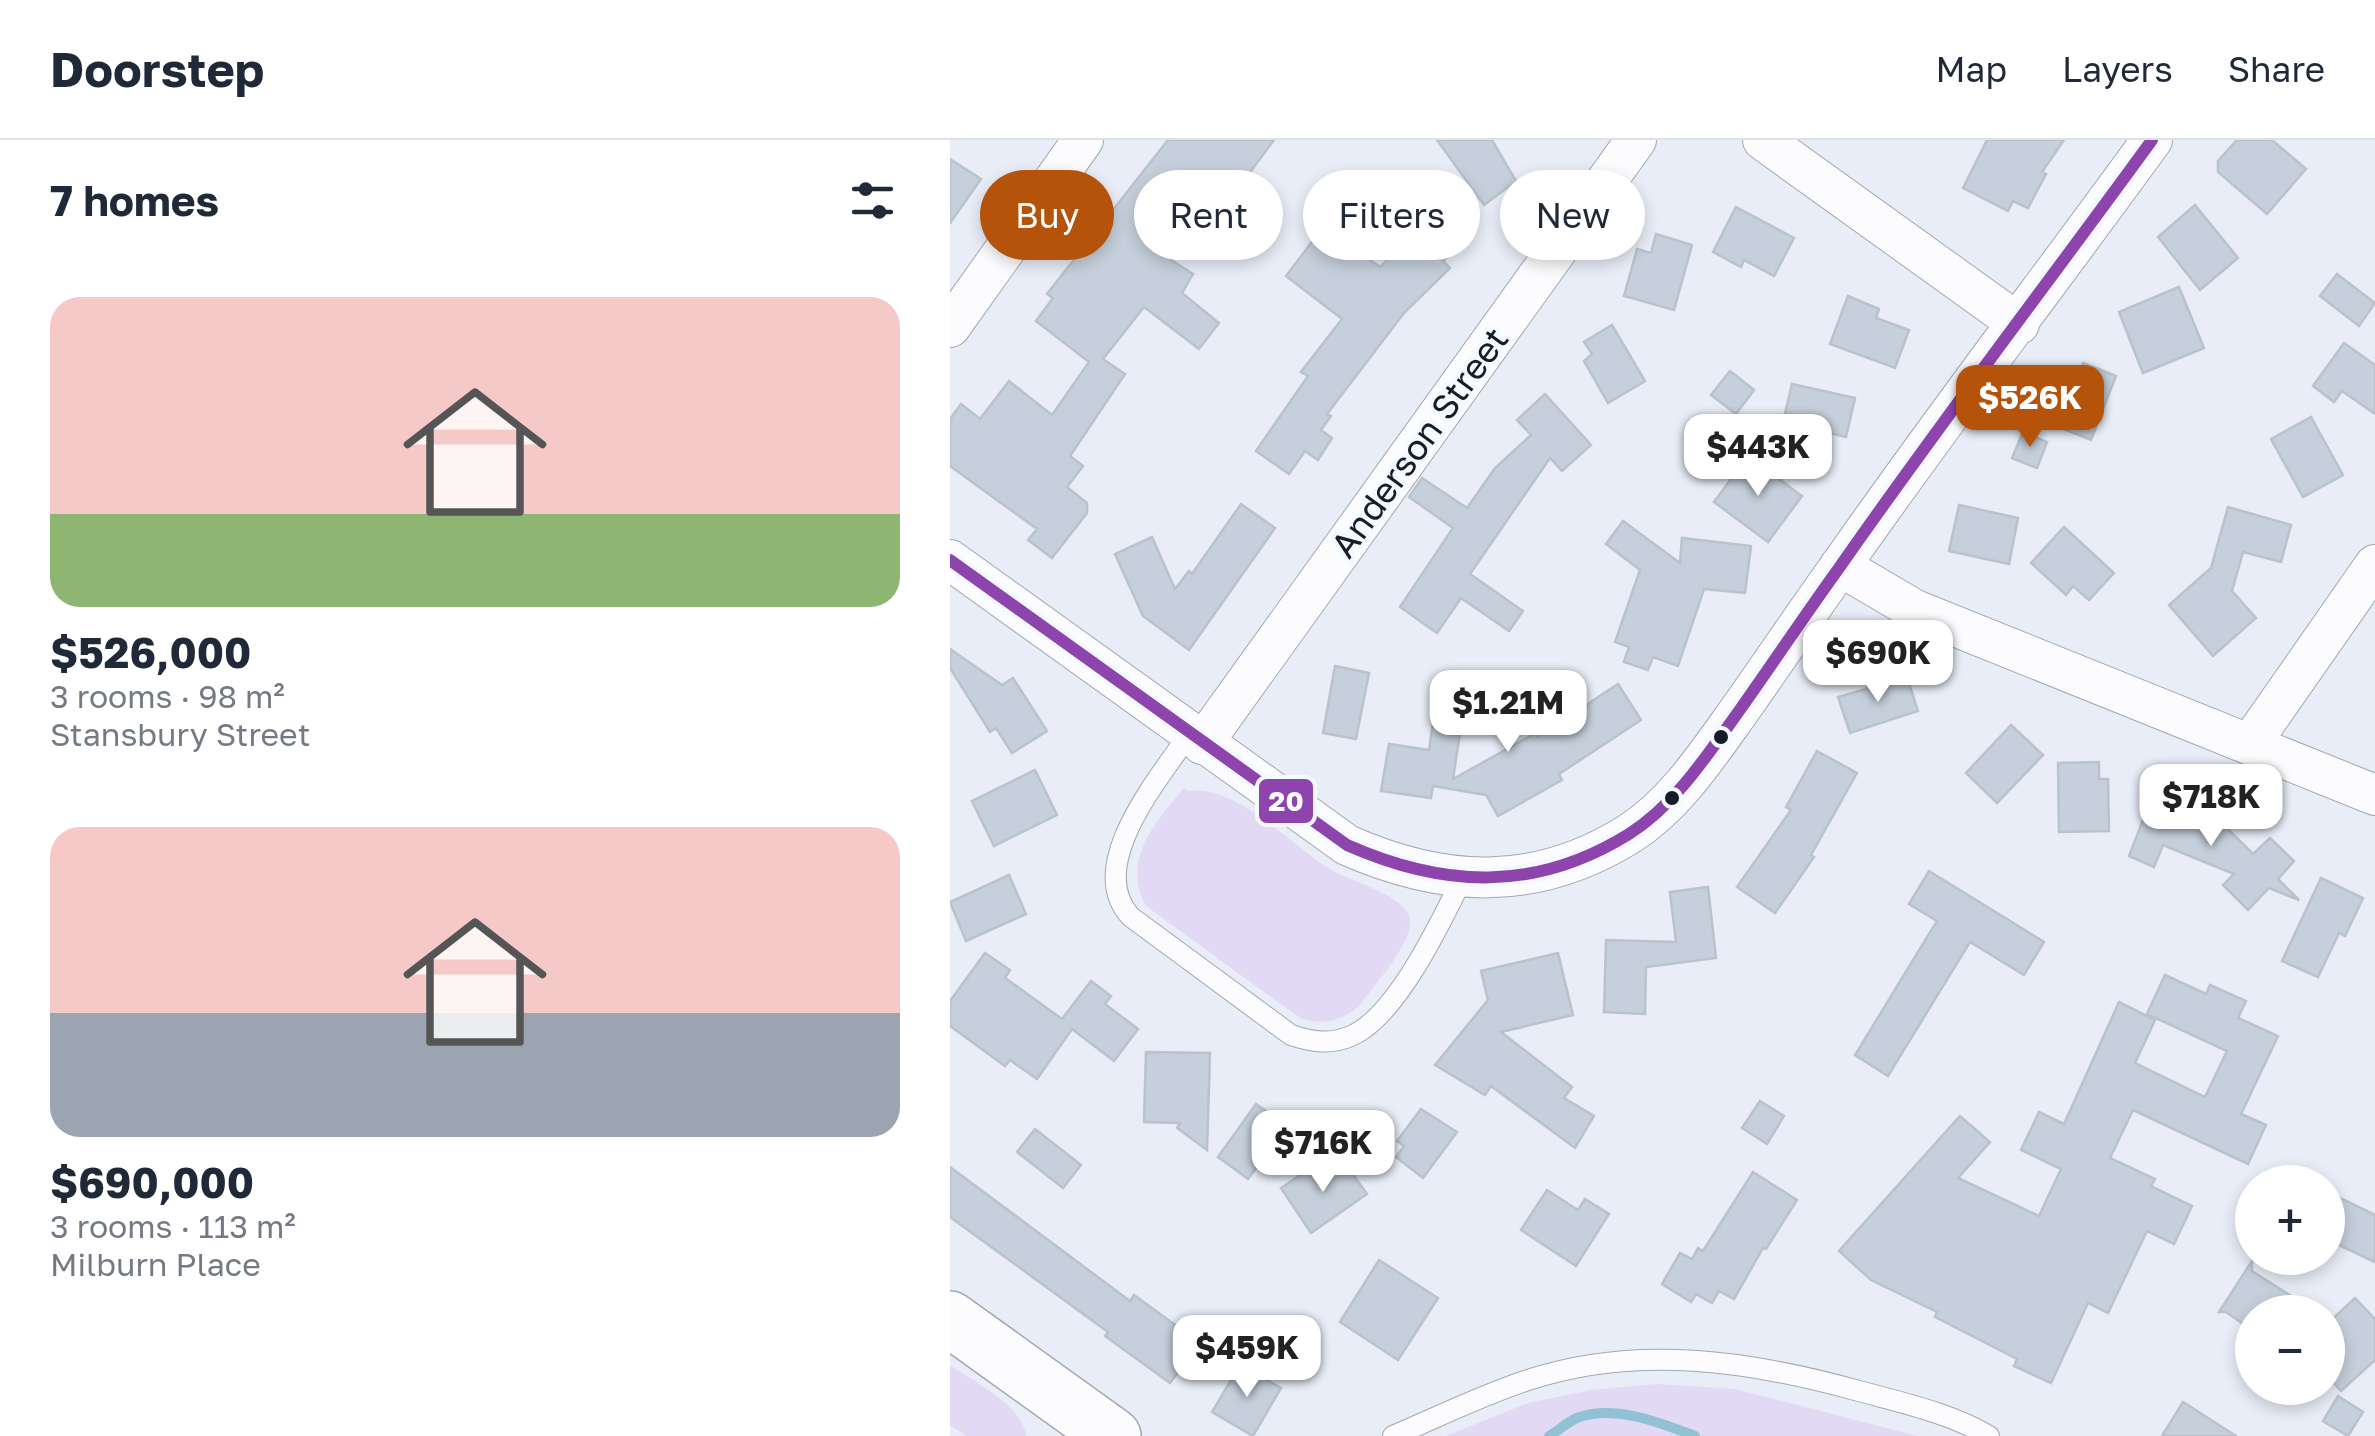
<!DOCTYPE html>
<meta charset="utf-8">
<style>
body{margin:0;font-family:"Golos Text",sans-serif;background:#f2f2f3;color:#1f2937;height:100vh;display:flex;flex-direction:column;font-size:38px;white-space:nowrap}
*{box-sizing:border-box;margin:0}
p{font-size:32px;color:#747a83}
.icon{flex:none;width:55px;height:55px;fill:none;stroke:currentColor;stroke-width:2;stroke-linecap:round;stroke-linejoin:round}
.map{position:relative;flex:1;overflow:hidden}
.drawer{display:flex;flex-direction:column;background:#fff;width:950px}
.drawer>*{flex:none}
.top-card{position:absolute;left:30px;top:30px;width:950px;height:90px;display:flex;gap:20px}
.controls{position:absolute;left:1285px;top:1025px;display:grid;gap:20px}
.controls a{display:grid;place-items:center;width:110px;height:110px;border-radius:50%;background:#fff;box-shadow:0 5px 15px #0003;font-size:50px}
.price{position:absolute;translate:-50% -85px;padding:0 22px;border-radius:20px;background:#fff;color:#222;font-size:32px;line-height:65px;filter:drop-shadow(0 2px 5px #0008)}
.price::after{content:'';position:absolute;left:50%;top:60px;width:30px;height:22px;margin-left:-15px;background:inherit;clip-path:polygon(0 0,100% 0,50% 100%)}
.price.active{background:#b45309;color:#fff}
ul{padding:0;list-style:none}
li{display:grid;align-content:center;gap:20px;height:530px;padding:0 50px}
li span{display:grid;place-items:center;height:310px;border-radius:30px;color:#555}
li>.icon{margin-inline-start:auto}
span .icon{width:180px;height:180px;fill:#fffc;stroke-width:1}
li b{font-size:42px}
h2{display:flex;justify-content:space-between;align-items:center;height:120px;padding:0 50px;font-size:42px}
.tag{padding:0 35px;border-radius:45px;background:#fff;box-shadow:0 5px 15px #0003;font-size:35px;line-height:90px}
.tag.active{background:#b45309;color:#fff}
header{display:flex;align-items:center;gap:60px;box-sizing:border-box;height:140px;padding:0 50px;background:#fff;border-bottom:2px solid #e0e1e3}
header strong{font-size:48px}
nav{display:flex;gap:55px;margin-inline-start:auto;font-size:35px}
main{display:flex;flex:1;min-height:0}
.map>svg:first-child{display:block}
.green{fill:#e2d9f5}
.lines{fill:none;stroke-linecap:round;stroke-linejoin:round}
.stream{stroke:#92c1d3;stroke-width:10}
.building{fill:#c5d0dc;stroke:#bac2cb;stroke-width:2.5}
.lane-casing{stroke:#a2a7b1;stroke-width:22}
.street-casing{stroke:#a2a7b1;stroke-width:42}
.secondary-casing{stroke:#a2a7b1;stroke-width:58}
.lane{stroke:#fcfcfe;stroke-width:20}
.street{stroke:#fcfcfe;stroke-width:40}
.secondary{stroke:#fcfcfe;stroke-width:55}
.bus-1-casing{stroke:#f4f8ff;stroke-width:20}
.bus-1{stroke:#8e44ad;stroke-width:12}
.bus-dot{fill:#161c28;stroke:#f4f8ff;stroke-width:4}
.labels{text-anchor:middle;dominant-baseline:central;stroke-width:8;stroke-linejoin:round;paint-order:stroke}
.street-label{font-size:35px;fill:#161c28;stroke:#f4f8ff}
.line-badge{stroke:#f4f8ff;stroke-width:4}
.badge-label{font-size:28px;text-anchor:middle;font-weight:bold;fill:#fff}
</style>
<header>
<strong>Doorstep</strong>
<nav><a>Map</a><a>Layers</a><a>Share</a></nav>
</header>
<main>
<section class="drawer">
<h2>7 homes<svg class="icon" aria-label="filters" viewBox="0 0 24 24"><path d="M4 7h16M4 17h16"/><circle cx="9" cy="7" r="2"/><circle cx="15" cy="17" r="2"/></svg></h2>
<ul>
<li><span style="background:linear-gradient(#f6c9c9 70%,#8fb573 0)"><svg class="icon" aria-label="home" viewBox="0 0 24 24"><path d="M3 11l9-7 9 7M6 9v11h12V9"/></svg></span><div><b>$526,000</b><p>3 rooms · 98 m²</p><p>Stansbury Street</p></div></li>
<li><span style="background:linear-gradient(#f6c9c9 60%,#9aa5b1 0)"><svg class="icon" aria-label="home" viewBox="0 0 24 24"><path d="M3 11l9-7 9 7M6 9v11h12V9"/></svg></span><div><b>$690,000</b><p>3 rooms · 113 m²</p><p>Milburn Place</p></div></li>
</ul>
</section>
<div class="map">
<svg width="1425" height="1296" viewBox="0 0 1425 1296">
<rect width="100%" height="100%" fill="#e8edf8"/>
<!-- green -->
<g class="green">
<path d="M 234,648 L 239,651 C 286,645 339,703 378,728 C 398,741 457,755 460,780 C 464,801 423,847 410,865 C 392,881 373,886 350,878 L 196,766 C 171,719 205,683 234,648 Z"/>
<path d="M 0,1225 C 25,1243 72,1264 76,1296 L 16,1296 L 0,1285 Z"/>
<path d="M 706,1244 L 785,1249 L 968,1296 L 496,1296 L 578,1263 L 641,1250 Z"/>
</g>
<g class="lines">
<!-- stream -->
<path class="stream" d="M 599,1296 C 608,1291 617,1282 627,1278 C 665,1264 710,1283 745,1296"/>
</g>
<!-- building -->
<g class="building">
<path d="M 218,0 L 324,0 L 264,81 L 255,74 L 221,120 L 243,134 L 232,153 L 269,183 L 249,209 L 194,167 L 153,219 L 175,234 L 120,316 L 133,326 L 117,347 L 137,363 L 137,373 L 102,418 L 78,400 L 87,389 L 0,326 L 0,279 L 11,264 L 30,279 L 59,241 L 102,275 L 139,222 L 86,181 L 103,158 L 97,154 Z"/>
<path d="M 487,0 L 542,0 L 566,41 L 534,65 Z"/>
<path d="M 1037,0 L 1114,0 L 1092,32 L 1096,34 L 1078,68 L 1063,61 L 1058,71 L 1013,48 Z"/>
<path d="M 1287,0 L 1322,0 L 1356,29 L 1317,74 L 1268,32 L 1268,21 Z"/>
<path d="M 0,19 L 31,39 L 0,83 Z"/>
<path d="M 1245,65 L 1288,118 L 1250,150 L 1208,97 Z"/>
<path d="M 786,67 L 844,98 L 824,136 L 794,120 L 791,127 L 763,112 Z"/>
<path d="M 478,81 L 505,110 L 493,121 L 500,128 L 454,173 L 377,274 L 381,276 L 371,290 L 382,298 L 368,320 L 355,311 L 339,334 L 306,311 L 358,236 L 351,232 L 392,179 L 336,136 L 374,86 L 430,127 Z"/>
<path d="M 706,94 L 742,105 L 724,170 L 674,156 L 687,109 L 701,113 Z"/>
<path d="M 1387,134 L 1425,163 L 1409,186 L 1370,156 Z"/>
<path d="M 1229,147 L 1254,208 L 1193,233 L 1169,172 Z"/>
<path d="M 898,156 L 929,169 L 926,178 L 959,190 L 945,228 L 880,204 Z"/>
<path d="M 662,185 L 695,241 L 658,263 L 634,221 L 642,214 L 634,202 Z"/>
<path d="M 1394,203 L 1425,225 L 1425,274 L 1392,251 L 1384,262 L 1363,246 Z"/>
<path d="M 1133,223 L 1166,236 L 1141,300 L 1093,281 L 1111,235 L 1126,241 Z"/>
<path d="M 780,231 L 804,250 L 786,274 L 761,255 Z"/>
<path d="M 842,244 L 905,258 L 896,297 L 833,282 Z"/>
<path d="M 595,254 L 641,305 L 612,331 L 600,318 L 520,434 L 573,471 L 559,491 L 511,458 L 487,493 L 450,467 L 503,388 L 459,357 L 472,338 L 517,368 L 545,328 L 581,295 L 567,280 Z"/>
<path d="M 1361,277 L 1393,335 L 1353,357 L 1321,299 Z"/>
<path d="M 1073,292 L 1097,302 L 1087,328 L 1062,318 Z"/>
<path d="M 798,316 L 852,356 L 818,402 L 764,362 Z"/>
<path d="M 291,364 L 325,388 L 239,510 L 193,476 L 165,414 L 202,397 L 225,449 L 239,431 L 242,434 Z"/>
<path d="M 1009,365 L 1068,378 L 1059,424 L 999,411 Z"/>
<path d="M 1278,367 L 1341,385 L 1331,422 L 1293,412 L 1282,451 L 1306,478 L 1263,516 L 1219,465 L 1261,428 Z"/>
<path d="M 673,381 L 730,423 L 732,398 L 801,406 L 795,453 L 754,449 L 728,526 L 703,517 L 698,530 L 674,522 L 679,507 L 665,502 L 690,430 L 656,404 Z"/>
<path d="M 1114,387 L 1164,433 L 1139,460 L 1123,446 L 1116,455 L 1081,423 Z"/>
<path d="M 0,509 L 52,545 L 63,538 L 97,591 L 62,613 L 46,588 L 40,592 L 0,528 Z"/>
<path d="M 385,526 L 419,533 L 406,599 L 373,593 Z"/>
<path d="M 957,537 L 968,571 L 900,593 L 888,557 Z"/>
<path d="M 668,544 L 691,580 L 609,634 L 612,640 L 548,676 L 536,655 L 483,646 L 481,658 L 431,651 L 439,604 L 479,610 L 485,569 L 513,573 L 503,639 L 586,593 L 588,597 Z"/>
<path d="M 1061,585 L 1093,615 L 1047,663 L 1016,633 Z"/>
<path d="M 867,611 L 907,633 L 861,715 L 864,717 L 825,773 L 787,747 L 841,670 L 836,667 Z"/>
<path d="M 1149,622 L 1149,639 L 1158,639 L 1159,691 L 1109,692 L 1108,623 Z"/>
<path d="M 85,630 L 107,675 L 44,706 L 22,661 Z"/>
<path d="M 1203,654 L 1269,680 L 1303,714 L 1320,698 L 1344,721 L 1328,739 L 1349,760 L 1319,748 L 1298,770 L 1273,745 L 1284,734 L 1213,705 L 1204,727 L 1179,716 Z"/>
<path d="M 979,731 L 1094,802 L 1074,835 L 1020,802 L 938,936 L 905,915 L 987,781 L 959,764 Z"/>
<path d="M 59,735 L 76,774 L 16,801 L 0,762 Z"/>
<path d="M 1371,738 L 1413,758 L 1395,796 L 1389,793 L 1368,837 L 1332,821 Z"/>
<path d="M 758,747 L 766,818 L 696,827 L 695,874 L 654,872 L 656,800 L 726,802 L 720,752 Z"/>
<path d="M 35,813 L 60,830 L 55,838 L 112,879 L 141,841 L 161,856 L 155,864 L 188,889 L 164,921 L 122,889 L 87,939 L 60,920 L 55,926 L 0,886 L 0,861 Z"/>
<path d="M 608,813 L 623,875 L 551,892 L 622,947 L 614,958 L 644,976 L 625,1008 L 541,946 L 535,955 L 485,925 L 538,860 L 531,831 Z"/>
<path d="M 1215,835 L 1256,854 L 1260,845 L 1296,861 L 1288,878 L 1328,896 L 1291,974 L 1316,985 L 1298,1024 L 1183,970 L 1160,1018 L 1205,1039 L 1201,1046 L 1242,1066 L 1224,1104 L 1197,1091 L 1158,1173 L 1138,1163 L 1101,1243 L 1064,1226 L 1067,1219 L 985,1177 L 987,1172 L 921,1140 L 889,1111 L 1010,976 L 1040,1002 L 1008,1038 L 1089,1076 L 1111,1029 L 1071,1010 L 1089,972 L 1114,984 L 1169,862 L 1205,880 L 1185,923 L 1255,957 L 1277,911 L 1197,874 Z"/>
<path d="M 196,912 L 260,913 L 257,1010 L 227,988 L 230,983 L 194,982 Z"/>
<path d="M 810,961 L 834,976 L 817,1004 L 792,988 Z"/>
<path d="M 306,964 L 337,986 L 298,1039 L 268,1017 Z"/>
<path d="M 471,969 L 507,992 L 473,1038 L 446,1017 L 454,1006 L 447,1001 Z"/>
<path d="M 85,989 L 131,1025 L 113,1048 L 67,1012 Z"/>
<path d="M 367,1024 L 376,1038 L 396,1025 L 417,1054 L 361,1093 L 331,1048 Z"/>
<path d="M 0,1027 L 180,1161 L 184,1155 L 250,1203 L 220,1243 L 155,1196 L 158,1192 L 0,1077 Z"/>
<path d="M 803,1032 L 847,1060 L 816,1109 L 813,1108 L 784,1159 L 769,1151 L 762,1163 L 746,1154 L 741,1162 L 712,1144 L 730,1113 L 742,1119 L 748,1108 L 753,1111 Z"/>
<path d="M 597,1050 L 628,1070 L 635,1059 L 659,1074 L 626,1126 L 571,1090 Z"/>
<path d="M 1378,1052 L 1425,1075 L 1425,1122 L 1378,1100 Z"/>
<path d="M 429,1120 L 488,1158 L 448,1220 L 390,1182 Z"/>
<path d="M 1302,1121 L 1302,1131 L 1366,1172 L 1302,1172 L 1302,1190 L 1276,1172 L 1269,1172 Z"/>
<path d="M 1405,1158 L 1425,1179 L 1425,1220 L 1391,1251 L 1378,1237 L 1378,1183 Z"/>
<path d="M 290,1225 L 331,1248 L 303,1296 L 262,1272 Z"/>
<path d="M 1388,1256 L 1413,1272 L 1398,1296 L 1373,1281 Z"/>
<path d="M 1233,1262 L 1286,1296 L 1212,1296 Z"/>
</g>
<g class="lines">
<!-- lane casing -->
<g class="lane-casing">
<g id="lane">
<path d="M 239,594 C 210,638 133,726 181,777 L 341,895 C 362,902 380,905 401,896 C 446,877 491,782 512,739"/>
<path d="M 443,1296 C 488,1277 532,1255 578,1240 C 687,1204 801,1221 909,1251 C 953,1263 1000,1273 1039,1296"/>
</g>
</g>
<!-- street casing -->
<g class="street-casing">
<g id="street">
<path d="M 813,0 L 1069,184"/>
<path d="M 0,187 L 133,0"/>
<path d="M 0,420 L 397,705 C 494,748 586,752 679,694 C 725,665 758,614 789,571 C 823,523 855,475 889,428 C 990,283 1098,143 1202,0"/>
<path d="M 890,426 L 965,470 L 1425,655"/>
<path d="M 252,604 L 686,0"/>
<path d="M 1300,604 L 1425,425"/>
</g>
</g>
<!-- secondary casing -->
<g class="secondary-casing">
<path id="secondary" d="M 0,1179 L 163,1296"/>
</g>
<!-- lane -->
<use href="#lane" class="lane"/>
<!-- street -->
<use href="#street" class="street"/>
<!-- secondary -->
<use href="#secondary" class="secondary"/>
<!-- bus-1 casing -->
<g class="bus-1-casing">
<path id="bus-1" d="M 0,420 L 397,705 C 494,748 586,752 679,694 C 725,665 758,614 789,571 C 823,523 855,475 889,428 C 990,283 1098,143 1202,0"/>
</g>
<!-- bus-1 -->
<use href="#bus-1" class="bus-1"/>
</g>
<!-- markers -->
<g class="bus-dot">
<circle cx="771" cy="597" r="9"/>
<circle cx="722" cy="658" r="9"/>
</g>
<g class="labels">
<!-- street labels -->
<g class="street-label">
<text transform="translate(469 302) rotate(-54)">Anderson Street</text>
</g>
</g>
<rect class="line-badge" x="307" y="637" width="58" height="48" rx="10" fill="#8e44ad"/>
<g class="badge-label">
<text x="336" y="671">20</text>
</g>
</svg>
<div class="controls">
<a>+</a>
<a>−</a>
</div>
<b class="price active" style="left:1080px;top:310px">$526K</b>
<b class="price" style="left:808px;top:359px">$443K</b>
<b class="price" style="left:928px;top:565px">$690K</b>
<b class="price" style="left:558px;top:615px">$1.21M</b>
<b class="price" style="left:1261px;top:709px">$718K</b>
<b class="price" style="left:373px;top:1055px">$716K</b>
<b class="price" style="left:297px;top:1260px">$459K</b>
<div class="top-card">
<a class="tag active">Buy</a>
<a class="tag">Rent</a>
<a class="tag">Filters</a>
<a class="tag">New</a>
</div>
</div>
</main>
